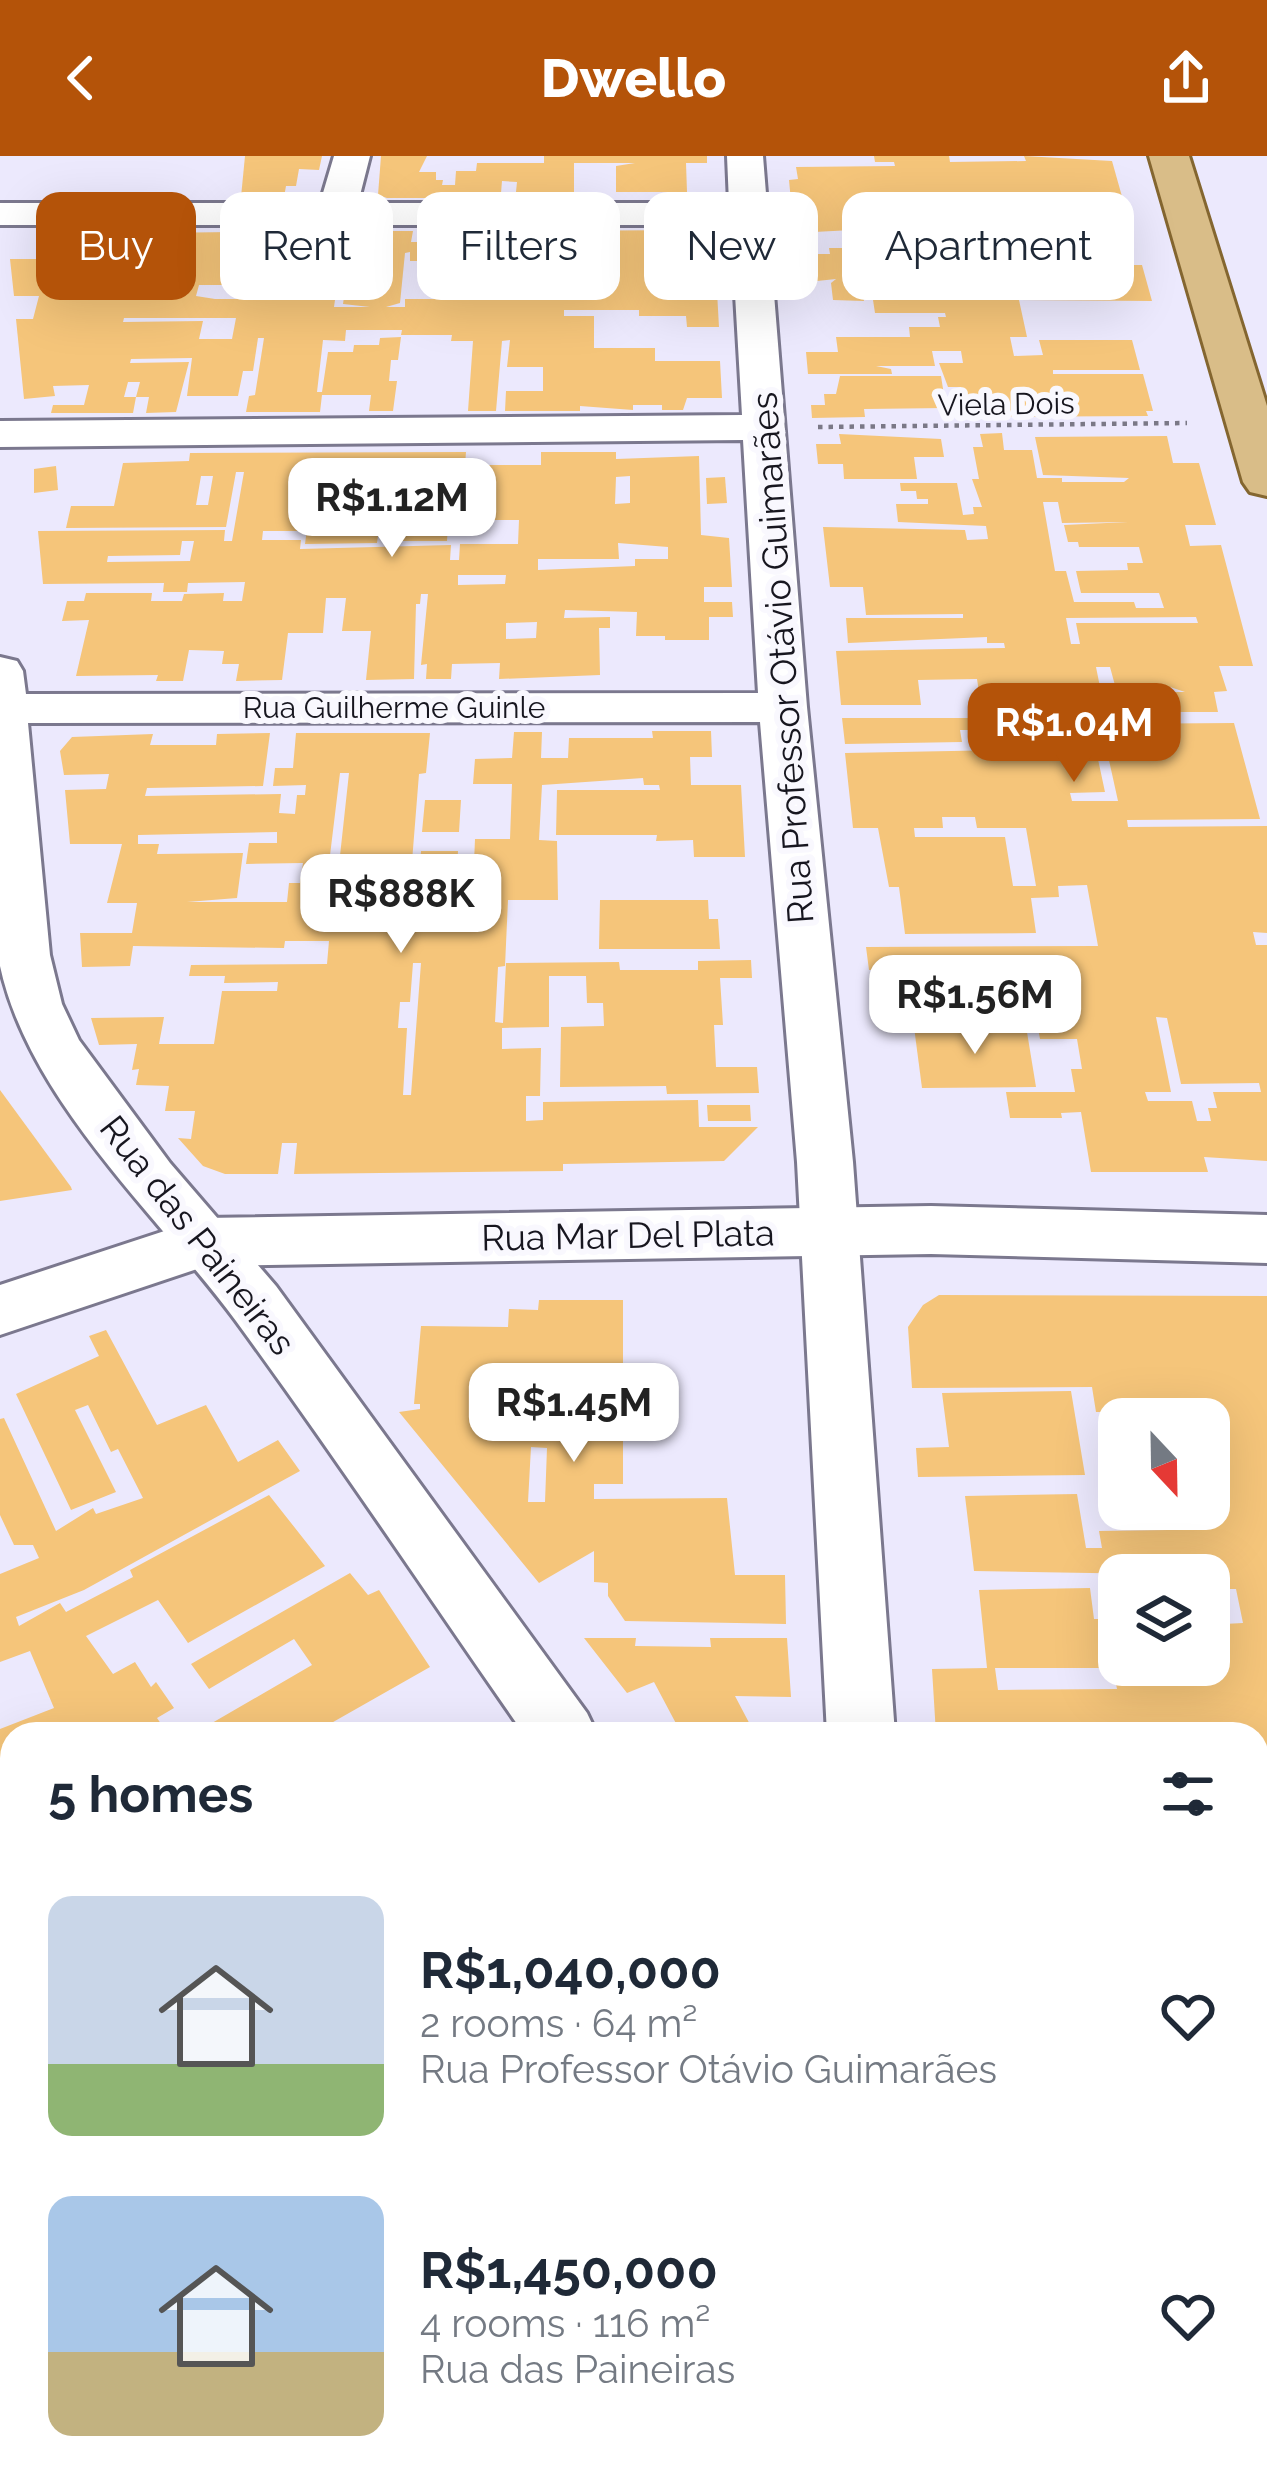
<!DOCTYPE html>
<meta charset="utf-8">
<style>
body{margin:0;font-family:Raleway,sans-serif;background:#f2f2f3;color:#1f2937;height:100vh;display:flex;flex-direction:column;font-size:45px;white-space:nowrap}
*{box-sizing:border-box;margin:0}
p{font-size:39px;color:#747a83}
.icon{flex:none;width:66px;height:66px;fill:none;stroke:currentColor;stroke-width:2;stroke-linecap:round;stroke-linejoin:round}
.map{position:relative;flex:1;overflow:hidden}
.details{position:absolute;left:0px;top:1566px;width:1269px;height:768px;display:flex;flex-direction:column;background:#fff;border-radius:36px 36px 0 0;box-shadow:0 12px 48px #0002}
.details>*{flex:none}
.guide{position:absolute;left:36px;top:36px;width:1197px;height:108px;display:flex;gap:24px}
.needle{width:78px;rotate:158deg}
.fabs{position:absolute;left:1098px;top:1242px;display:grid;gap:24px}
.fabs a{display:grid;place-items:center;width:132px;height:132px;border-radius:24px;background:#fff;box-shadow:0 12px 48px #0002;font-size:60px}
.price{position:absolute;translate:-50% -102px;padding:0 27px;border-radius:24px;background:#fff;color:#222;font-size:39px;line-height:78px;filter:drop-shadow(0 3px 6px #0008)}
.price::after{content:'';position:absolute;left:50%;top:72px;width:36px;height:27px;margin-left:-18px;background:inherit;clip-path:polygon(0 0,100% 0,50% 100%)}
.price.active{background:#b45309;color:#fff}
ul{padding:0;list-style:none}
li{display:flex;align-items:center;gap:36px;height:300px;padding:0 48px}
li span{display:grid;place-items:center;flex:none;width:336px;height:240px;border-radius:24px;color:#555}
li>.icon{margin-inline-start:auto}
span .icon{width:144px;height:144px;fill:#fffc;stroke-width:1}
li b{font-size:51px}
h2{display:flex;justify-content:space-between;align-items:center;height:144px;padding:0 48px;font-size:51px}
.chip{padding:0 42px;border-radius:24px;background:#fff;box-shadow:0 12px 48px #0002;font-size:42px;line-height:108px}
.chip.active{background:#b45309;color:#fff}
header{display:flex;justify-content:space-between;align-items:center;height:156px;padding:0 48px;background:#b45309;color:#fff;font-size:54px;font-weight:800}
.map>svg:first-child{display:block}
.building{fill:#f5c57a;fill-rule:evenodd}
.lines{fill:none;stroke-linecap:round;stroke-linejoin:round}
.street-casing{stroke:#7b788e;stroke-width:6}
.secondary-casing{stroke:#7b788e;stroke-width:6}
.primary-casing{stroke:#846630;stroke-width:6}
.path{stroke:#7a7886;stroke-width:4.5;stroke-dasharray:4.5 6;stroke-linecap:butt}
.street{fill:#fff;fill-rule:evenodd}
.secondary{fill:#fff;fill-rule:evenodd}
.primary{fill:#d9bd88;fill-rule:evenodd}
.labels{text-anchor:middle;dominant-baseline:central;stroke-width:12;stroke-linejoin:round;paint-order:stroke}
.far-street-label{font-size:30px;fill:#17161f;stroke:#f9f8fe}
.street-label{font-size:36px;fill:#17161f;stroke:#f9f8fe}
</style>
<header><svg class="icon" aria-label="back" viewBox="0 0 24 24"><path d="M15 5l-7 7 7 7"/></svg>Dwello<svg class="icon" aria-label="share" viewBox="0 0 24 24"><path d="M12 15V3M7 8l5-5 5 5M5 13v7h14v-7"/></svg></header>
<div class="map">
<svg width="1267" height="2334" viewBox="0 0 1267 2334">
<rect width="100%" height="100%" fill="#ece9fd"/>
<!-- building -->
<g class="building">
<path d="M 245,0 L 322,0 L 319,14 L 299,13 L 296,30 L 286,30 L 284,41 L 241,41 Z"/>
<path d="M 381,0 L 427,0 L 419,16 L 436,16 L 436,24 L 443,24 L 442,29 L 455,29 L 456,15 L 476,15 L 477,7 L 544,7 L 544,0 L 707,0 L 707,7 L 686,7 L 687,36 L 616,36 L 616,10 L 635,7 L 574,7 L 574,42 L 516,36 L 517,26 L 502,25 L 501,37 L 475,37 L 475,42 L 387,42 L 378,39 Z"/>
<path d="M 874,0 L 949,0 L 950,6 L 1026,5 L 1024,0 L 1112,5 L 1132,76 L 1005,75 L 1008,98 L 1050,98 L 1052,109 L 1142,109 L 1152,145 L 1019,144 L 1027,181 L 1010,181 L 1014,200 L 1043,199 L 1039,184 L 1132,184 L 1140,214 L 1053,214 L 1053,218 L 1143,218 L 1153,255 L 1146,255 L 1148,260 L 966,261 L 961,231 L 948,231 L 939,207 L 963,207 L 961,195 L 932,195 L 935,210 L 876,210 L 891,213 L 892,218 L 808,218 L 806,196 L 838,196 L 836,181 L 910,181 L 909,171 L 940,171 L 938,161 L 946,161 L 945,157 L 875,157 L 873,144 L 950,144 L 946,127 L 972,126 L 968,109 L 944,110 L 947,125 L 933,125 L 936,140 L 863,140 L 864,145 L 833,144 L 831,127 L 836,123 L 798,127 L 796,98 L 830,98 L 829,92 L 917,92 L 914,75 L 933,75 L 931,70 L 794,77 L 789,24 L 798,23 L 796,11 L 895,10 L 894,6 L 875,6 Z"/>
<path d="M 697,74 L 714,82 L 719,171 L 687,171 L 686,160 L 639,160 L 639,154 L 564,154 L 564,160 L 594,160 L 594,192 L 655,192 L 655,205 L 720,205 L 722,242 L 687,242 L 683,254 L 662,254 L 662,249 L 633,249 L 633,254 L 580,250 L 580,255 L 505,255 L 506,235 L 543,235 L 543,211 L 507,211 L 510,184 L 502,185 L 496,255 L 468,255 L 473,185 L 451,185 L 452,179 L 401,179 L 402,174 L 346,174 L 345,185 L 323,184 L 317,236 L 322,236 L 328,196 L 353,196 L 354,189 L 379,189 L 380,182 L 401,181 L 398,204 L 391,204 L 389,225 L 397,225 L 393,255 L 369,255 L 371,239 L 322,239 L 320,256 L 246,256 L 249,240 L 255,239 L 264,182 L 258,182 L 253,215 L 243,215 L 238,240 L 187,240 L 192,202 L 131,203 L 130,207 L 189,206 L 176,256 L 146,257 L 149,241 L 136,241 L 140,226 L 128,226 L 124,241 L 136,241 L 133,257 L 51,257 L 53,249 L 84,249 L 89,229 L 53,230 L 55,240 L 24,243 L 16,163 L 33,163 L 39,140 L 14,140 L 10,103 L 57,103 L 62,87 L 77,87 L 80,77 L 145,82 L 138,107 L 146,107 L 143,118 L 167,118 L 169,114 L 150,113 L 154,77 L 232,76 L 229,88 L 234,88 L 226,129 L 199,129 L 196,140 L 215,143 L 245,143 L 247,134 L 233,134 L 241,88 L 250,88 L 253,75 L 276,75 L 271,107 L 315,107 L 318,82 L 344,82 L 344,75 L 413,75 L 411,86 L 481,86 L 479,111 L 509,111 L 509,119 L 522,119 L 522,105 L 528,105 L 530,75 ZM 410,96 L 410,105 L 423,105 L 421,127 L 439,127 L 438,141 L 459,143 L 405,143 L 405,151 L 386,151 L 400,147 L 405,97 ZM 342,98 L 350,98 L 343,148 L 370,151 L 334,151 L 337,130 L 317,130 L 320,111 L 340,111 ZM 57,118 L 92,118 L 88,131 L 80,134 L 60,134 ZM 124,162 L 236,162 L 232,183 L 199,183 L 203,165 L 123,166 Z"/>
<path d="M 840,220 L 941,220 L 946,252 L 864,253 L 865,261 L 812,262 L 811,249 L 825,249 L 824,238 L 836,238 Z"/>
<path d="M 1002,277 L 1004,294 L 1032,294 L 1037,322 L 1062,322 L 1062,326 L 1124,326 L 1129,322 L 1043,319 L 1035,281 L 1167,280 L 1173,307 L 1199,307 L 1216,369 L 1185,369 L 1190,390 L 1221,389 L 1253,510 L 1219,510 L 1227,535 L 1214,536 L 1218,556 L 1093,556 L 1090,536 L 1073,536 L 1075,549 L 1054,548 L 1056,561 L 1089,561 L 1105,636 L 1070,637 L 1072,645 L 1118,645 L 1101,568 L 1234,567 L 1260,663 L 1127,664 L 1128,671 L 1267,670 L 1267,777 L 1253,776 L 1256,789 L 1267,789 L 1267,1005 L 1204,1001 L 1208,1016 L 1091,1016 L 1081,956 L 1061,957 L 1062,962 L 1010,962 L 1006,936 L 1075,936 L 1071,913 L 1082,913 L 1077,883 L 1040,883 L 1036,862 L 1067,862 L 1064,845 L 1044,845 L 1040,817 L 1001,817 L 1001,828 L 1019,828 L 1024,857 L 904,857 L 899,814 L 869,814 L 866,791 L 1098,790 L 1087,729 L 1058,730 L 1059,741 L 1031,742 L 1036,777 L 905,778 L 899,731 L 889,731 L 878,672 L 853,672 L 845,597 L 1062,593 L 1061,589 L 1000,589 L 999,583 L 971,583 L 970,574 L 960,574 L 962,586 L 845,588 L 842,562 L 983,562 L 977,523 L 918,524 L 921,549 L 841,549 L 836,495 L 1005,492 L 1004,487 L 987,487 L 987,481 L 848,487 L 846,462 L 963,462 L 963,458 L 866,459 L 863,431 L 830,431 L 823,371 L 965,374 L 967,384 L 988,383 L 986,370 L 898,366 L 896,348 L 928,348 L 928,343 L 917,343 L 916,335 L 901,335 L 900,327 L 957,327 L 963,359 L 974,358 L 973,351 L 982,351 L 972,323 L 979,323 L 973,291 L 983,291 L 980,278 ZM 1043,346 L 1058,346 L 1062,367 L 1128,366 L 1064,369 L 1068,386 L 1078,386 L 1079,391 L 1139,391 L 1143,407 L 1127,407 L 1128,414 L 1076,415 L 1081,437 L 1159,437 L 1164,452 L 1136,452 L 1134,446 L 1074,446 L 1066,415 L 1055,415 ZM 1196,461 L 1198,467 L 1076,467 L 1080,488 L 1071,488 L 1066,462 ZM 1096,511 L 1110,511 L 1116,533 L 1170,531 L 1185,536 L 1101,536 ZM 942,661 L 975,661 L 977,672 L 1026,672 L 1036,730 L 1013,730 L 1005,681 L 915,681 L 914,672 L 943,672 ZM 1156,861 L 1167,862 L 1181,928 L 1259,927 L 1261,936 L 1213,936 L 1217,952 L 1208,952 L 1211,965 L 1197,965 L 1192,945 L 1148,945 L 1145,936 L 1171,936 Z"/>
<path d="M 839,278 L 941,283 L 944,301 L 914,301 L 917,323 L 844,323 L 843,308 L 818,308 L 816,288 L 841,288 Z"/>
<path d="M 466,296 L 465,309 L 541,309 L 541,296 L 616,296 L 616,303 L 699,300 L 701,379 L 729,382 L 732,431 L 704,431 L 704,446 L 732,446 L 733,461 L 709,461 L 709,484 L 665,484 L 665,480 L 636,480 L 637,456 L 565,454 L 564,462 L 610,461 L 610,472 L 599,472 L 600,519 L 499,523 L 500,507 L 452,508 L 451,523 L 426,523 L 427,508 L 421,509 L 428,438 L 421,438 L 420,448 L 416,448 L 414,523 L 366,524 L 371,475 L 342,475 L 346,442 L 326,442 L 323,477 L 288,477 L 282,524 L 236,525 L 239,508 L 222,508 L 224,495 L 189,494 L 183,525 L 156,525 L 158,519 L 76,520 L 89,464 L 62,465 L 67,445 L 84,445 L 86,437 L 152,437 L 151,445 L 182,445 L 184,438 L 224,437 L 223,445 L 242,445 L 245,426 L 188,427 L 187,436 L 163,436 L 164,427 L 43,428 L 38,375 L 225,374 L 224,385 L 232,385 L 244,316 L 236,316 L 226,371 L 66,372 L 71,350 L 114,350 L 123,307 L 189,305 L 190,297 ZM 306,314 L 315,314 L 305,388 L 377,387 L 387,314 L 403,315 L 396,385 L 447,385 L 449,355 L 462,355 L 464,331 L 478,331 L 475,364 L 519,364 L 518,388 L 460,388 L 459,404 L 450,404 L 451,389 L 300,393 L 301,384 L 262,384 L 263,375 L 298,375 ZM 201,320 L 213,320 L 208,349 L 196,349 ZM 630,320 L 630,347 L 615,348 L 616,321 ZM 182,385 L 194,385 L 190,405 L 107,406 L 108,400 L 180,399 ZM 618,387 L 668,391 L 668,403 L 635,403 L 635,410 L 538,414 L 538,403 L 619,403 ZM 458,419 L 506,419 L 505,428 L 458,429 ZM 537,466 L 536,482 L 506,483 L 506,467 Z"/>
<path d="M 56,310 L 58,334 L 34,337 L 34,313 Z"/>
<path d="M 725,321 L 727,347 L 707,348 L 706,322 Z"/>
<path d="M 652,575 L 711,575 L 712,601 L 690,601 L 691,629 L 741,629 L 745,701 L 694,701 L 693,684 L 656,685 L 657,679 L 556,679 L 557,634 L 660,634 L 659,629 L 644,629 L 643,622 L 542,629 L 539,684 L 557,685 L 558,744 L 508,744 L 505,810 L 498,811 L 495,866 L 503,867 L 506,807 L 619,806 L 620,814 L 698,814 L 698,805 L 751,804 L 752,822 L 720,822 L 723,869 L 714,869 L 716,911 L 757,911 L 759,937 L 667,938 L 666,930 L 560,931 L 561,871 L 604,870 L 603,847 L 587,847 L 586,820 L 549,820 L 549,871 L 502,872 L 502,893 L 541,892 L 540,940 L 526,940 L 526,965 L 543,964 L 543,946 L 698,944 L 699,971 L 758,971 L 724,1005 L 563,1008 L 563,1015 L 294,1018 L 297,987 L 282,987 L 278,1018 L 225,1018 L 203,1010 L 178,982 L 191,983 L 195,955 L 165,955 L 169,930 L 136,929 L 139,913 L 132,914 L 137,888 L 99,889 L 91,862 L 164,861 L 159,888 L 214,888 L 222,835 L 277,835 L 278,826 L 224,827 L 225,820 L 189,820 L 191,809 L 327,808 L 329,785 L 285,785 L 284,792 L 133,790 L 130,810 L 82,811 L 80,777 L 132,777 L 137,747 L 107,747 L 122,688 L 70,688 L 65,634 L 106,633 L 109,618 L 64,619 L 60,595 L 72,581 L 153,578 L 150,589 L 216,589 L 217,578 L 270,577 L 263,630 L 147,632 L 145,640 L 281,638 L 279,657 L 295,658 L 297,639 L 305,639 L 306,629 L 273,630 L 275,612 L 293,612 L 296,577 L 430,577 L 426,617 L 419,618 L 411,718 L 338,718 L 349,617 L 340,617 L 327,724 L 419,724 L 421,695 L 458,695 L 456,732 L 473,731 L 475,683 L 510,683 L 512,628 L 473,628 L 475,603 L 512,602 L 514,576 L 542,576 L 541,602 L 568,602 L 569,582 L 653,582 ZM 277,676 L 277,687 L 249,687 L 246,708 L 303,707 L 300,727 L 289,727 L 287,746 L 187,746 L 237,742 L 243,697 L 157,698 L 159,688 L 138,688 L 138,679 ZM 413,807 L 421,807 L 411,939 L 403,939 L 407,872 L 398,872 L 400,846 L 410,846 Z"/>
<path d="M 425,644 L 461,644 L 459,676 L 422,676 Z"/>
<path d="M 600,744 L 708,744 L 709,763 L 718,763 L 720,793 L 599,793 Z"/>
<path d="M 1026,870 L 1036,931 L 922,932 L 914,871 Z"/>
<path d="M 0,934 L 71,1031 L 72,1034 L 0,1045 Z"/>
<path d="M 707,949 L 750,949 L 751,965 L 708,965 Z"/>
<path d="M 939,1139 L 1267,1140 L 1267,1944 L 1257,1902 L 1257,1578 L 936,1578 L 932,1513 L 987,1512 L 979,1434 L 1090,1432 L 1094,1463 L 1112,1463 L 1115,1477 L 1119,1477 L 1119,1509 L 1209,1509 L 1209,1419 L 974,1415 L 965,1340 L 1077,1338 L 1086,1392 L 1102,1392 L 1099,1375 L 1168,1374 L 1164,1353 L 1209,1353 L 1209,1263 L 1134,1263 L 1132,1256 L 1096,1256 L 1092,1231 L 912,1232 L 908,1171 L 923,1149 ZM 1217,1433 L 1236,1433 L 1243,1467 L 1224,1468 ZM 995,1512 L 1113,1512 L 1117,1533 L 998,1534 Z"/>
<path d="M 539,1144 L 623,1144 L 623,1328 L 594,1328 L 594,1343 L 727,1342 L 735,1419 L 785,1419 L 786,1468 L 625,1465 L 608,1440 L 608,1427 L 594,1426 L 594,1395 L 539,1427 L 399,1256 L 420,1253 L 420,1248 L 414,1248 L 421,1170 L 508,1171 L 509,1153 L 538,1154 ZM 531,1291 L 547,1292 L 545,1346 L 528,1346 Z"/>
<path d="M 106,1174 L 157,1269 L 206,1249 L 238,1306 L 278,1284 L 300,1315 L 84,1434 L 16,1461 L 19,1470 L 60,1447 L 66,1456 L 133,1421 L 130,1414 L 269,1339 L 325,1410 L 188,1487 L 158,1444 L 86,1480 L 113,1518 L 135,1506 L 151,1531 L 156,1526 L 174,1552 L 157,1562 L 168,1578 L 12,1578 L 11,1637 L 0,1606 L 0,1573 L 54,1552 L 30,1495 L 0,1506 L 0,1418 L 39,1402 L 33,1389 L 14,1389 L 0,1359 L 0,1263 L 4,1262 L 56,1375 L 93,1352 L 96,1358 L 143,1342 L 118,1293 L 111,1296 L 88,1249 L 75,1254 L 116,1336 L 71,1354 L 16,1238 L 99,1200 L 89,1180 Z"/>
<path d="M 1071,1235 L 1085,1319 L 918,1321 L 916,1292 L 949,1291 L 942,1237 Z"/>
<path d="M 350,1417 L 368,1439 L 379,1434 L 430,1511 L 312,1578 L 193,1578 L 312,1509 L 294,1483 L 209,1533 L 191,1508 Z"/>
<path d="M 584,1482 L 636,1482 L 635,1490 L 711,1491 L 710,1482 L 787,1482 L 791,1541 L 735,1540 L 755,1578 L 698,1578 L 694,1570 L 680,1575 L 654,1526 L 627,1537 Z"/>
<path d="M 8,1796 L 12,1807 L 12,1959 L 0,1965 L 0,1799 Z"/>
<path d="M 12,1984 L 12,2159 L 0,2165 L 0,1989 Z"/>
<rect x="1257" y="2000" width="10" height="108"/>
<path d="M 1267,2130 L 1267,2273 L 1264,2273 L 1257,2224 L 1257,2131 Z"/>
<path d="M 12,2184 L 12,2306 L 0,2312 L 0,2190 Z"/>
<path d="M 177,2322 L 359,2322 L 363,2334 L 181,2334 Z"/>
<path d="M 405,2322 L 882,2322 L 884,2327 L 870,2334 L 396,2334 L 394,2329 Z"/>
</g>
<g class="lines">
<!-- street casing -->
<g class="street-casing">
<g id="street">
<path d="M 334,0 L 370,0 L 358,47 L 729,47 L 727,0 L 763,0 L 807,551 L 853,1006 L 895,1578 L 827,1578 L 797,1006 L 760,566 L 28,567 L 50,799 L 62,848 L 79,884 L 170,1007 L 276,1130 L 587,1557 L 597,1578 L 524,1578 C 428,1440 335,1300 236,1165 C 156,1057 29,944 0,810 L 0,501 L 17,505 L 23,515 L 26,538 L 758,537 L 743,284 L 0,291 L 0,265 L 742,259 L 731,69 L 0,69 L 0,47 L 320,47 Z"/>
<path d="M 1040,2322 L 1139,2322 L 1134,2334 L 1035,2334 Z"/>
</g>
</g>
<!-- secondary casing -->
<g class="secondary-casing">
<path id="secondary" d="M 931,1050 L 1267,1059 L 1267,1107 L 931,1098 L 206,1110 L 0,1179 L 0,1129 L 204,1062 Z"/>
</g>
<!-- primary casing -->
<g class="primary-casing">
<path id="primary" d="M 1149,0 L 1189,0 L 1267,250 L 1267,340 L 1250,336 L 1243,326 Z"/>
</g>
<!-- path -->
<path class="path" d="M 818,271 L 1187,267"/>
<!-- street -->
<use href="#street" class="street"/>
<!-- secondary -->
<use href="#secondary" class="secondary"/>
<!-- primary -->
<use href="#primary" class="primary"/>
</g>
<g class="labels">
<!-- far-street labels -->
<g class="far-street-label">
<text transform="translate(1006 248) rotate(-1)">Viela Dois</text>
<text x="394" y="551">Rua Guilherme Guinle</text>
</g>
<!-- street labels -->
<g class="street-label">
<text transform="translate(782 502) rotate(-94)">Rua Professor Otávio Guimarães</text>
<text transform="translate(198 1079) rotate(52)">Rua das Paineiras</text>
<text transform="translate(628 1079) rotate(-1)">Rua Mar Del Plata</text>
</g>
</g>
</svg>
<div class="fabs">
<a><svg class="needle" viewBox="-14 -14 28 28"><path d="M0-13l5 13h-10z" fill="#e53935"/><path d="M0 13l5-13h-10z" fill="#747a83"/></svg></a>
<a><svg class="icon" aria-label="layers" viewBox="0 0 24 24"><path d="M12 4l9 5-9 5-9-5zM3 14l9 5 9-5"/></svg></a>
</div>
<b class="price" style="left:392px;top:404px">R$1.12M</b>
<b class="price active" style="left:1074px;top:629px">R$1.04M</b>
<b class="price" style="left:401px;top:800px">R$888K</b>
<b class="price" style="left:975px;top:901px">R$1.56M</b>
<b class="price" style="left:574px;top:1309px">R$1.45M</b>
<div class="guide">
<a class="chip active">Buy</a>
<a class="chip">Rent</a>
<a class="chip">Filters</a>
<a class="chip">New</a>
<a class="chip">Apartment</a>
</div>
<section class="details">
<h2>5 homes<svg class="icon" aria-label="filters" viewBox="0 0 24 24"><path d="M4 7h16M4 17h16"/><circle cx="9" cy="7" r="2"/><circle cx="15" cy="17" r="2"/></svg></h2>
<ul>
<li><span style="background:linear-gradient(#c9d6e8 70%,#8fb573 0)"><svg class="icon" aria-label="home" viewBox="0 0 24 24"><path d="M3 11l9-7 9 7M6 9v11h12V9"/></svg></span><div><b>R$1,040,000</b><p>2 rooms · 64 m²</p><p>Rua Professor Otávio Guimarães</p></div><svg class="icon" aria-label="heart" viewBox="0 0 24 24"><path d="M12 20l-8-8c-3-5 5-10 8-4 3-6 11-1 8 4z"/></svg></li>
<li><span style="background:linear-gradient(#a9c7e8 65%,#c2b280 0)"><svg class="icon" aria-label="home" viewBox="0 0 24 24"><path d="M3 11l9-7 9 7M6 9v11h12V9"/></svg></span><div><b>R$1,450,000</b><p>4 rooms · 116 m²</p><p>Rua das Paineiras</p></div><svg class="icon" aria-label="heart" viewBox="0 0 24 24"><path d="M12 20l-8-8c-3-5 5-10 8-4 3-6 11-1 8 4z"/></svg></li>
</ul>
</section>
</div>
